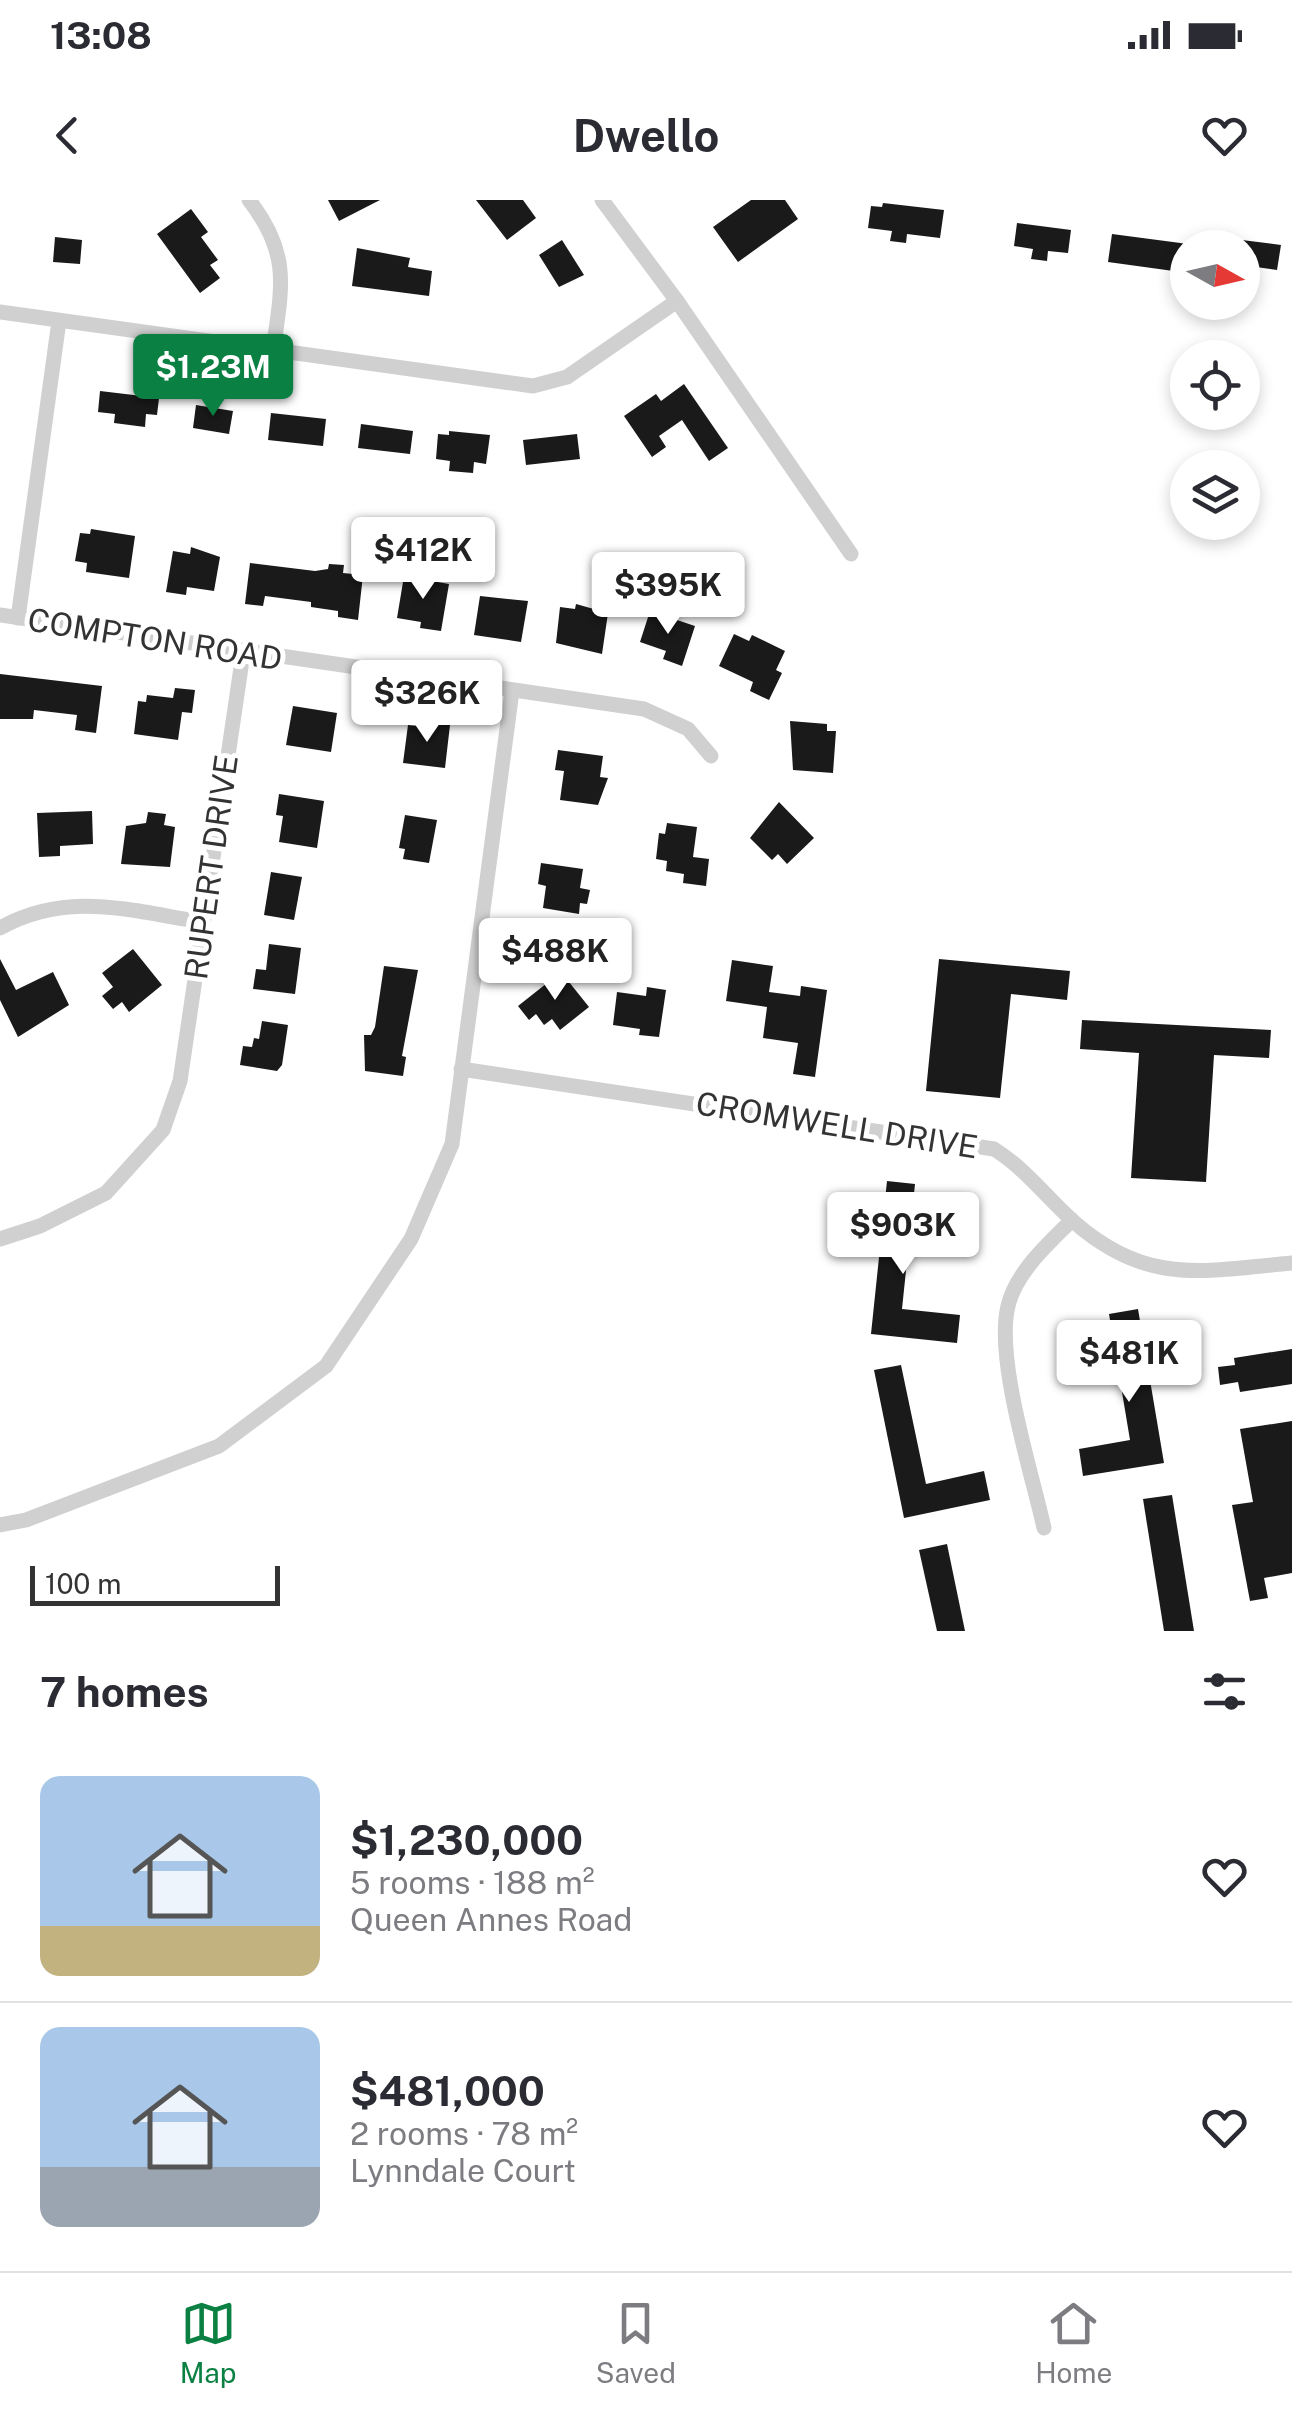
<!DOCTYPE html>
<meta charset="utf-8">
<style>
body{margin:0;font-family:"Public Sans",sans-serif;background:#f2f2f3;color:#2b2b33;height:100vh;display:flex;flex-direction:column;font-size:38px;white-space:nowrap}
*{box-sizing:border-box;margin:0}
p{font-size:32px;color:#7c7c81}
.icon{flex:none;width:55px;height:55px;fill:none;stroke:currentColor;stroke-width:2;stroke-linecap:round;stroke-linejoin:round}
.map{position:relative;height:1431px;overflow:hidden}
.side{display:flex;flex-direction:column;background:#fff;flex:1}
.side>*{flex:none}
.needle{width:65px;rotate:98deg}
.buttons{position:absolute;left:1170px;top:30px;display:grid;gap:20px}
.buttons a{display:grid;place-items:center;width:90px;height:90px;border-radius:50%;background:#fff;box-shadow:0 5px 15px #0003;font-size:50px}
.scale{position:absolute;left:30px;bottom:25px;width:250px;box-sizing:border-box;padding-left:10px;border:5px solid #333;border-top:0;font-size:28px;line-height:35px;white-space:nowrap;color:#333;-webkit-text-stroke:8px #fff;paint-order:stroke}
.price{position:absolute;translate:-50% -85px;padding:0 22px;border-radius:10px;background:#fff;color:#222;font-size:32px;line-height:65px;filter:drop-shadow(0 2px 5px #0008)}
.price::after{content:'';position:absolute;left:50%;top:60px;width:30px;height:22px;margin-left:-15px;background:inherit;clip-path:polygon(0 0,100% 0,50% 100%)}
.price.on{background:#0b8043;color:#fff}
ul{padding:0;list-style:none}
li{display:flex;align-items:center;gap:30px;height:250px;padding:0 40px}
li+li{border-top:2px solid #e1e1e2}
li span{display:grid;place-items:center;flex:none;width:280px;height:200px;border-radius:20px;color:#555}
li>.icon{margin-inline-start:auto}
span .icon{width:120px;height:120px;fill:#fffc;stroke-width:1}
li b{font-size:42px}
h2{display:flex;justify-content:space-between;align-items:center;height:120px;padding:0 40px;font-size:42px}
.status{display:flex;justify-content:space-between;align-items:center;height:70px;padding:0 50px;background:#fff;direction:ltr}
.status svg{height:28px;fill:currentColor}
header{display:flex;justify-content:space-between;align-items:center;height:130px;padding:0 40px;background:#fff;font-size:45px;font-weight:700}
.dock{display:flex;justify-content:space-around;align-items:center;height:140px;border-top:2px solid #e1e1e2;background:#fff;font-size:28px;color:#7c7c81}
.dock a{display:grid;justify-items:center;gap:5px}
.dock .on{color:#0b8043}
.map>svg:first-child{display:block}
.building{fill:#1a1a1a}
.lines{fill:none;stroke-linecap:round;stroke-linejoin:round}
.minor{stroke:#d0d0d0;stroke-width:15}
.labels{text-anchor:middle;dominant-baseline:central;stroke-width:10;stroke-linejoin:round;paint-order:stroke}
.street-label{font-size:32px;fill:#333;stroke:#fff}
</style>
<div class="status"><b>13:08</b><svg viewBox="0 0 49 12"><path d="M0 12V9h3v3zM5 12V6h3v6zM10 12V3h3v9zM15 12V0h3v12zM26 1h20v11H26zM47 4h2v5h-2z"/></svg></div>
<header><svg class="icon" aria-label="back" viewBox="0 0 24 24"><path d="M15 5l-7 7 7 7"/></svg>Dwello<svg class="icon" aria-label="heart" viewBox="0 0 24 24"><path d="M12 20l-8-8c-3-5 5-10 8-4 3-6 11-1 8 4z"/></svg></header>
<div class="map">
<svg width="1292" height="1431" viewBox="0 0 1292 1431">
<rect width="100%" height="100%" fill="#fff"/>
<!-- building -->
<g class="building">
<path d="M 328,0 L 380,0 L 339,21 Z"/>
<path d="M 476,0 L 523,0 L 536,18 L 507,40 Z"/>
<path d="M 751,0 L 785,0 L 798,19 L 738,62 L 713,27 Z"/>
<path d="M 883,3 L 944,10 L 940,38 L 907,34 L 906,43 L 890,41 L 892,31 L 868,28 L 871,6 L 882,7 Z"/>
<path d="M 191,9 L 208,32 L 201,37 L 218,60 L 210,65 L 220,78 L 200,93 L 157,34 Z"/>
<path d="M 1017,23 L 1071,30 L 1068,53 L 1048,51 L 1047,61 L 1031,59 L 1033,49 L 1014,46 Z"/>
<path d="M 1112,34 L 1188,44 L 1188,73 L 1108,62 Z"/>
<path d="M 55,37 L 82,40 L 80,64 L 53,62 Z"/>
<path d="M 562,40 L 584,75 L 559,87 L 539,55 Z"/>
<path d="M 1242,40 L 1281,45 L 1277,70 L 1242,65 Z"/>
<path d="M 357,48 L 410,58 L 408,67 L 432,71 L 429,96 L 352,86 Z"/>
<path d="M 684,184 L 728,248 L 709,261 L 682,220 L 659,236 L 666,247 L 652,257 L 624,216 L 656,194 L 661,201 Z"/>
<path d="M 100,191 L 159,198 L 157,215 L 146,214 L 145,227 L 114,223 L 115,214 L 98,212 Z"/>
<path d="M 196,205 L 233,211 L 229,234 L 193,228 Z"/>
<path d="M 271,213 L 326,219 L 323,246 L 268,240 Z"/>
<path d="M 361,224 L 413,231 L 410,254 L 358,248 Z"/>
<path d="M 449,231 L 490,235 L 486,264 L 474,262 L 473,273 L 449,271 L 450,261 L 436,259 L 438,234 L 449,235 Z"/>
<path d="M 577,234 L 580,259 L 526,265 L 523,240 Z"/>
<path d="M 91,329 L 135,336 L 129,378 L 86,372 L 87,363 L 75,361 L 80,333 L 90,334 Z"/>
<path d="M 191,347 L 220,357 L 214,391 L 187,387 L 186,395 L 166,392 L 173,351 L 190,354 Z"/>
<path d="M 250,363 L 315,371 L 328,369 L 329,364 L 344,365 L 343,373 L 363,375 L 358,420 L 338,417 L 338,411 L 311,407 L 311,402 L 265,396 L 263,406 L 245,404 Z"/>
<path d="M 404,376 L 449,384 L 441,431 L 420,428 L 421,422 L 397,418 Z"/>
<path d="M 480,396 L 528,401 L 521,442 L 474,435 Z"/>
<path d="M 576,404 L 608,413 L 602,454 L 556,443 L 560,407 L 575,409 Z"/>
<path d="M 650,411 L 695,426 L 682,466 L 663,459 L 666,451 L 640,442 Z"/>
<path d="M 734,434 L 749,441 L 752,435 L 785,451 L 776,470 L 782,473 L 769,500 L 750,491 L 753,482 L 719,466 Z"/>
<path d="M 0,474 L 102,486 L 96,533 L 75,530 L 77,515 L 34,510 L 33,519 L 0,519 Z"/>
<path d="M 175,488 L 195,490 L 192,513 L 182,512 L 178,540 L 134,534 L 138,501 L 146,502 L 147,495 L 173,498 Z"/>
<path d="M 293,506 L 337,513 L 331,552 L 286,545 Z"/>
<path d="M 425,521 L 450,525 L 445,568 L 403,563 L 408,525 L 424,527 Z"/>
<path d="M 790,521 L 827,524 L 827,531 L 836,531 L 833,573 L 793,570 Z"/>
<path d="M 558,550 L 603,556 L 600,577 L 608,578 L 598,605 L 560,600 L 564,571 L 555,570 Z"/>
<path d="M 279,594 L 324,601 L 317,648 L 279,642 L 283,616 L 276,615 Z"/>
<path d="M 779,602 L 814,638 L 787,664 L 778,654 L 772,660 L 750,638 Z"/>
<path d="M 92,611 L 93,644 L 60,646 L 60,656 L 39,657 L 37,613 Z"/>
<path d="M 148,612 L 166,614 L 164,625 L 175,627 L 170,667 L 121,664 L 126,626 L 146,623 Z"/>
<path d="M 405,615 L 437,620 L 429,663 L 403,659 L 405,649 L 399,648 Z"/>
<path d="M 667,623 L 697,627 L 693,657 L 709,659 L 706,686 L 683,683 L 684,674 L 666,671 L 667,661 L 656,659 L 659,633 L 665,634 Z"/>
<path d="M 541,663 L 583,669 L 580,688 L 590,690 L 587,704 L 580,703 L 579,714 L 543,708 L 546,686 L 538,684 Z"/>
<path d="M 271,672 L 302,677 L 294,720 L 264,715 Z"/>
<path d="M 269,744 L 301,748 L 295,794 L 253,789 L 256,769 L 266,770 Z"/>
<path d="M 133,749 L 162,785 L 129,812 L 122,802 L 113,809 L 102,796 L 113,787 L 102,773 Z"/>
<path d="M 0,759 L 16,790 L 53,772 L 69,805 L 18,837 L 0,800 Z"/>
<path d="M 939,759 L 1070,771 L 1067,800 L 1011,794 L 1000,898 L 926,891 Z"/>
<path d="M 732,760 L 773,766 L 769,792 L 800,796 L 801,786 L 827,790 L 815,877 L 793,874 L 798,843 L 763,838 L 767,807 L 726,801 Z"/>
<path d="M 384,766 L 418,770 L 402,856 L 406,857 L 403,876 L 365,871 L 364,835 L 371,835 L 375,827 Z"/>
<path d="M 561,772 L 589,807 L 560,830 L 552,819 L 544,825 L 536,814 L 529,820 L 518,806 Z"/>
<path d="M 647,787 L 666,790 L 659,837 L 639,835 L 640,829 L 613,825 L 617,792 L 646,796 Z"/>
<path d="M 1082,820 L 1271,830 L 1269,858 L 1214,855 L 1206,982 L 1131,978 L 1139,853 L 1080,849 Z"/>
<path d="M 262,821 L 288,825 L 282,865 L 277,871 L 240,865 L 243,846 L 252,847 L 254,838 L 259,839 Z"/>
<path d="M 887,981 L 915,984 L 902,1109 L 960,1115 L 957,1143 L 871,1134 Z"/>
<path d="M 1138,1109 L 1164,1263 L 1083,1276 L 1079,1249 L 1130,1240 L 1109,1114 Z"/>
<path d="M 1292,1149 L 1292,1184 L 1240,1192 L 1238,1182 L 1220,1185 L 1218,1167 L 1235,1165 L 1234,1158 Z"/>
<path d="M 901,1165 L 926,1284 L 984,1271 L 990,1300 L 904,1318 L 874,1170 Z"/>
<path d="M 1292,1221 L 1292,1373 L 1264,1378 L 1268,1398 L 1250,1401 L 1232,1305 L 1253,1302 L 1240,1229 Z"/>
<path d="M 1172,1295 L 1194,1431 L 1164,1431 L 1143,1299 Z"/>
<path d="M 947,1344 L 965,1431 L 937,1431 L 919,1350 Z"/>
</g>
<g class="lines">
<!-- minor -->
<g class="minor">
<path d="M 249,0 C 291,54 282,87 273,150"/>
<path d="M 602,0 L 677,101 L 851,354"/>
<path d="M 0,112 L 533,186 L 567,177 L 677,101"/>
<path d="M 0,415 L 644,509 L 688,529 L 711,556"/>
<path d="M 18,418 L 59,121"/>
<path d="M 0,728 C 68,690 130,711 203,722"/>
<path d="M 461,869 L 994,949 C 1026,969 1046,997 1074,1022 C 1147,1086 1202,1071 1292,1063"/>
<path d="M 0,1039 L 40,1026 L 106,993 L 163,930 L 180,881 L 243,454"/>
<path d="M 0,1325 L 26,1320 L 219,1246 L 326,1166 L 411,1039 L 452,944 L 512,491"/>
<path d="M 1044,1328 C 1032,1273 995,1159 1008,1106 C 1016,1072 1048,1044 1072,1020"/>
</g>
</g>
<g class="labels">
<!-- street labels -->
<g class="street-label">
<text transform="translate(155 439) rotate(9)">COMPTON ROAD</text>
<text transform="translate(211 667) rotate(-82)">RUPERT DRIVE</text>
<text transform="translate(837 925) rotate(9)">CROMWELL DRIVE</text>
</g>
</g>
</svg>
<div class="buttons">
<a><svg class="needle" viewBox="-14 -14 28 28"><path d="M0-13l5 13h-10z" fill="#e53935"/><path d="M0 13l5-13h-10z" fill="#7c7c81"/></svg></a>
<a><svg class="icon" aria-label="locate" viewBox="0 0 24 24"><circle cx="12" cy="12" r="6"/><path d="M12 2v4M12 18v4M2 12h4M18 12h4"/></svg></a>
<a><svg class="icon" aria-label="layers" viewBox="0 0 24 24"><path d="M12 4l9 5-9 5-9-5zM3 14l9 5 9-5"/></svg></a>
</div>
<div class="scale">100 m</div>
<b class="price on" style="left:213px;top:219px">$1.23M</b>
<b class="price" style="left:423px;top:402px">$412K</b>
<b class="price" style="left:668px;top:437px">$395K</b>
<b class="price" style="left:427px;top:545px">$326K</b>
<b class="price" style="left:555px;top:803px">$488K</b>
<b class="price" style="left:903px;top:1077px">$903K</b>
<b class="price" style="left:1129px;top:1205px">$481K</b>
</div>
<section class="side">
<h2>7 homes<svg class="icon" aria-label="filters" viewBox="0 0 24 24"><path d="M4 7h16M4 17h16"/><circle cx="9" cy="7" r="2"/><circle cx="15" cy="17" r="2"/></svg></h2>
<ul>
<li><span style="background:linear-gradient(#a9c7e8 75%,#c2b280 0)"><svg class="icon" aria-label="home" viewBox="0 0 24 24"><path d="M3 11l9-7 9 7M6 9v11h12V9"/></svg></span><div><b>$1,230,000</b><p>5 rooms · 188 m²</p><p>Queen Annes Road</p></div><svg class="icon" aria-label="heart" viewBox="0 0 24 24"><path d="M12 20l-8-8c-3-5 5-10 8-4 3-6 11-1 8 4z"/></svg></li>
<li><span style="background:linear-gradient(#a9c7e8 70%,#9aa5b1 0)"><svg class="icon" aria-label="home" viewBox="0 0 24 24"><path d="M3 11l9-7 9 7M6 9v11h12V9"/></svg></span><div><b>$481,000</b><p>2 rooms · 78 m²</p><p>Lynndale Court</p></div><svg class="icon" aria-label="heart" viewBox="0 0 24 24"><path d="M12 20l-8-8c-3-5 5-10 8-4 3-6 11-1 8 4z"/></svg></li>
</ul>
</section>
<nav class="dock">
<a class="on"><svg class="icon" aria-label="map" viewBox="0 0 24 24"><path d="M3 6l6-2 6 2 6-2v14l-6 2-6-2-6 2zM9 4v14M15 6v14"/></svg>Map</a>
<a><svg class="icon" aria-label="saved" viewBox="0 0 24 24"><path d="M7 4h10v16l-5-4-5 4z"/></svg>Saved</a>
<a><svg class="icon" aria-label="home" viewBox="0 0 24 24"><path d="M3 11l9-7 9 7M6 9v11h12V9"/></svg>Home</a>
</nav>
